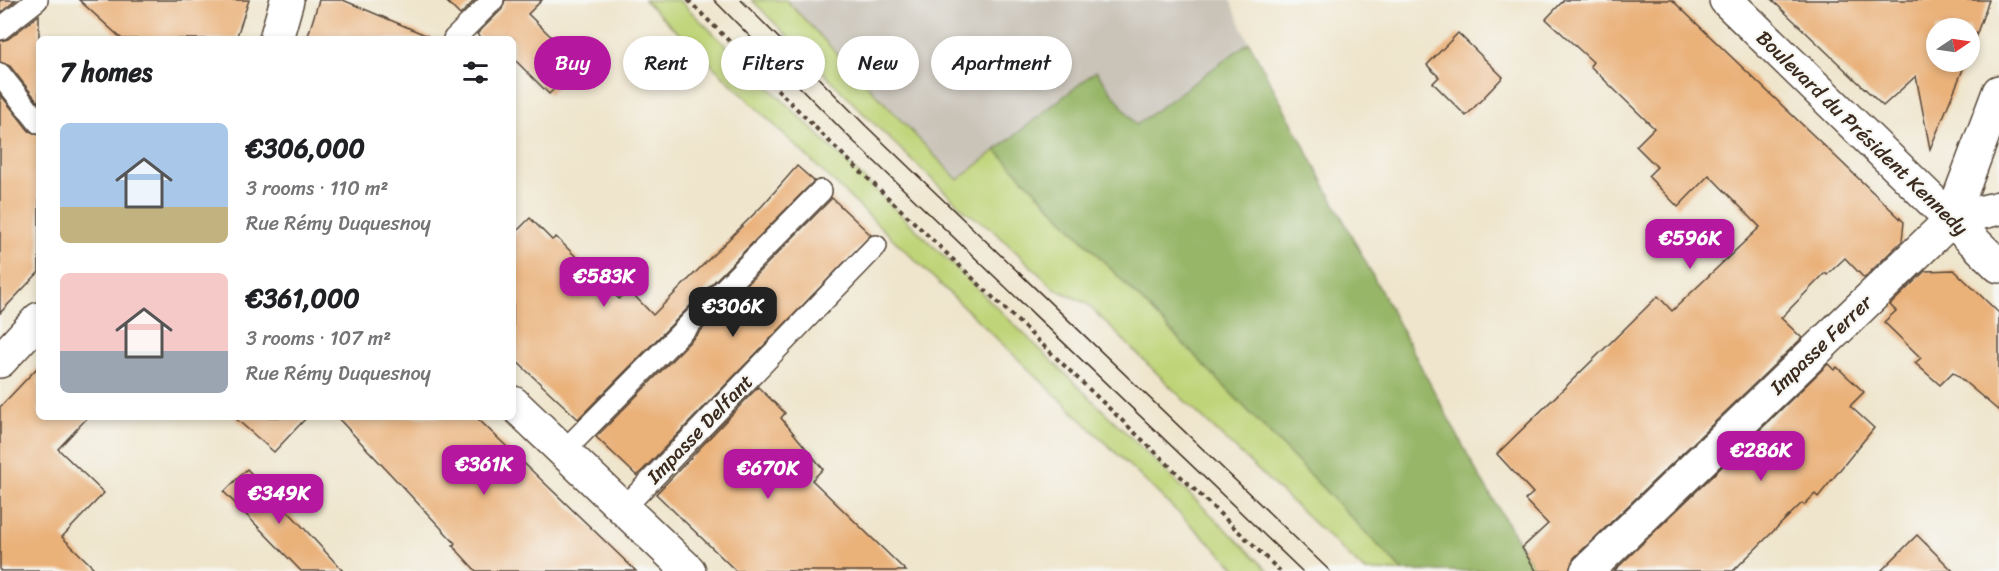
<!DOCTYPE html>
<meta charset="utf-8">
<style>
body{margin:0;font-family:Sriracha,sans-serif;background:#f6f6f6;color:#202124;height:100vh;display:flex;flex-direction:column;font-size:22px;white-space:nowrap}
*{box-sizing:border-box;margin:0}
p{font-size:20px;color:#757577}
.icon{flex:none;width:33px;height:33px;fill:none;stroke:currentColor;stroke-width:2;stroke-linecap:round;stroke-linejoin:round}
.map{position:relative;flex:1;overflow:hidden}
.drawer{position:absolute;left:36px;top:36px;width:480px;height:384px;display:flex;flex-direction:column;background:#fff;border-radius:9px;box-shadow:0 3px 9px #0003}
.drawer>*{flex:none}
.hud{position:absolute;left:534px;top:36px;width:570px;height:54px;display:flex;gap:12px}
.needle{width:39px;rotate:77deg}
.tools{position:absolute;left:1926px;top:18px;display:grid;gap:12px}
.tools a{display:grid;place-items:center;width:54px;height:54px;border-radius:50%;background:#fff;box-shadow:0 3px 9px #0003;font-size:30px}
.price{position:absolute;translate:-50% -51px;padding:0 14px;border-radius:12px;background:#b5179e;color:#fff;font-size:20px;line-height:39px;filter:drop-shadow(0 2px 3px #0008)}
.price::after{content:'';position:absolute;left:50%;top:36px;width:18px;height:14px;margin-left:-9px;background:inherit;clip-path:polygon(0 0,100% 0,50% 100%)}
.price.on{background:#222;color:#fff}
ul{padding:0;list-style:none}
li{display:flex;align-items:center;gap:18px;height:150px;padding:0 24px}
li span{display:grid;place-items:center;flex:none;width:168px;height:120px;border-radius:9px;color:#555}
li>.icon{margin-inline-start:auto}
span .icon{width:72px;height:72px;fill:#fffc;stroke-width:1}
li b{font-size:26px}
h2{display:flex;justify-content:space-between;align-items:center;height:72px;padding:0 24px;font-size:26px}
.tag{padding:0 21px;border-radius:27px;background:#fff;box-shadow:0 3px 9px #0003;font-size:21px;line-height:54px}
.tag.on{background:#b5179e;color:#fff}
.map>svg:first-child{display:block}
.industrial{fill:#c9c3b8}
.green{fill:#bfd478;stroke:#7d7f4b;stroke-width:1.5}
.forest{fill:#97b668;stroke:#697043;stroke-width:1.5}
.building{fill:#eab179}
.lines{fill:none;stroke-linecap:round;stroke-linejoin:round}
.service-casing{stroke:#564638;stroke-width:24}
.minor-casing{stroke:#564638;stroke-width:36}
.tertiary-casing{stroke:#564638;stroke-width:36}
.path{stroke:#564638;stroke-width:4;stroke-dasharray:4.5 4.5;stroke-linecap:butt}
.service{stroke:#fff;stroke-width:21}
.minor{stroke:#fff;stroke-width:33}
.tertiary{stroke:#fff;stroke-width:33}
.tram{stroke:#3b2a1e;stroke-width:1.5}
.labels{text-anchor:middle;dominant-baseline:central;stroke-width:4.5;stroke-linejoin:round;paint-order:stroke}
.street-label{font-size:20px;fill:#3b2a1e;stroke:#f6f6f2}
</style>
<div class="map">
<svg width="1999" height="571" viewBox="0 0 1999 571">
<rect width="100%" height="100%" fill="#f6f6f2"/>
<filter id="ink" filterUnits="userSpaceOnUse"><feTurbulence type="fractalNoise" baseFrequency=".0167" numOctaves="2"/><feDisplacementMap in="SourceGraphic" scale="12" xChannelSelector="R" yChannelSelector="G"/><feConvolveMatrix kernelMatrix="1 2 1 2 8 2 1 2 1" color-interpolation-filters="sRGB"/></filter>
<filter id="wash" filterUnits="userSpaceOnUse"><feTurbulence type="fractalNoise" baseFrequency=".008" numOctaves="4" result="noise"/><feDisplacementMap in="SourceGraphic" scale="24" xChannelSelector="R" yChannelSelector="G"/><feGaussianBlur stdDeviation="1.35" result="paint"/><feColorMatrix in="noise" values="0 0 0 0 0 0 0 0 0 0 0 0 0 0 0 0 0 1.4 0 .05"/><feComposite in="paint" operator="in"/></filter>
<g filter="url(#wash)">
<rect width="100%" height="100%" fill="#efe5cc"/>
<!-- industrial -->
<path class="industrial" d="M 786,0 L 1230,0 L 1249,42 L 1136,125 L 1095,71 L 958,180 Z"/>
<!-- green -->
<g class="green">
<path d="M 644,0 L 679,0 L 1269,571 L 1239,571 Z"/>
<path d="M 752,0 L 786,0 L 958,180 L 996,150 L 1403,571 L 1365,571 L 1192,408 L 1086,303 L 1055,289 L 992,229 L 965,211 L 869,119 Z"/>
</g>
<!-- forest -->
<path class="forest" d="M 1249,42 L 1479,476 L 1536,571 L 1403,571 L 996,150 L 1096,71 L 1136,125 Z"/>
<g id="blocks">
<!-- building -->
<g class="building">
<path d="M 0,0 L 16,0 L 0,13 Z"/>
<path d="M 79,0 L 249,0 L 236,39 L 122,39 Z"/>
<path d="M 319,0 L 343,0 L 435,39 L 307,39 Z"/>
<path d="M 445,0 L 475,0 L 460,15 Z"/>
<path d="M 505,0 L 542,0 L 528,14 L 579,64 L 549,94 L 513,58 L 513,39 L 482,39 L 477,34 L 502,9 Z"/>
<path d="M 1564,0 L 1672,0 L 1904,222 L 1902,241 L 1864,278 L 1845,258 L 1827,275 L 1825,273 L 1781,318 L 1802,338 L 1574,558 L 1569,571 L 1536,571 L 1522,548 L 1548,524 L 1525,500 L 1533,493 L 1497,454 L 1658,296 L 1672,311 L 1760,227 L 1709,175 L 1678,207 L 1648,176 L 1657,167 L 1636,146 L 1654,128 L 1590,66 L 1593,62 L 1546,19 Z"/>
<path d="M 1772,0 L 1989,0 L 1970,52 L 1970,28 L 1936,28 L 1936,62 L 1966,62 L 1930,149 L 1916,76 L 1883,106 Z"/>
<path d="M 39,15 L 39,103 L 10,66 L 0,62 L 0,41 L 8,39 Z"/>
<path d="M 1458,33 L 1503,77 L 1466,116 L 1433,83 L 1439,77 L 1427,65 Z"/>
<path d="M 0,94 L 29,131 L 39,135 L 39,272 L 0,313 Z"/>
<path d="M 797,166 L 814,181 L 578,419 L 513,358 L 513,235 L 530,218 L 552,240 L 556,237 L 619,299 L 628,289 L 653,315 L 762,206 Z"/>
<path d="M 832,198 L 871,235 L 637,476 L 596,437 Z"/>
<path d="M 1954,270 L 1999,313 L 1999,411 L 1953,372 L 1940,385 L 1915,363 L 1921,358 L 1884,322 L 1896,311 L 1890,305 L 1925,271 Z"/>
<path d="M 1828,364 L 1834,370 L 1837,367 L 1864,392 L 1850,406 L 1874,428 L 1818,497 L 1815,494 L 1804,505 L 1802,503 L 1733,571 L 1614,571 Z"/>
<path d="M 39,366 L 39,417 L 88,417 L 58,449 L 104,493 L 62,537 L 97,571 L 0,571 L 0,407 Z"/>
<path d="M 758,387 L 785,413 L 781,418 L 823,469 L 812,480 L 906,571 L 736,571 L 656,494 Z"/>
<path d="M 234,417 L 307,417 L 274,452 Z"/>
<path d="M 337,417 L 476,417 L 636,571 L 476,571 L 453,546 L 455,543 Z"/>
<path d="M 247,469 L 301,525 L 343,571 L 301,571 L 224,492 Z"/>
<path d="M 1917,535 L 1953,571 L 1881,571 Z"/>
</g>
</g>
</g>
<g filter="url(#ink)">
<use href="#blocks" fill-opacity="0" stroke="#564638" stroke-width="1.5"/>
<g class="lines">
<!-- service casing -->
<g class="service-casing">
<g id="service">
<path d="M 0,29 L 37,0"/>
<path d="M 454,39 L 493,0"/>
<path d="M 0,74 L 39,123"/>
<path d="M 564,451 L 821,191"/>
<path d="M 624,508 L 876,246"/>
</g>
</g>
<!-- minor casing -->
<g class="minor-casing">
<g id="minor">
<path d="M 1726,0 L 1999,266"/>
<path d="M 1951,220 L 1999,208"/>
<path d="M 513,403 L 689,571"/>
<path d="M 1587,571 L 1951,220 L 1999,92"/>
</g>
</g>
<!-- tertiary casing -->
<g class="tertiary-casing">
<g id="tertiary">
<path d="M 276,39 L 287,0"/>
<path d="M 0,361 L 39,319"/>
</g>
</g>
<!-- path -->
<path class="path" d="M 688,0 L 836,148 L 1280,571"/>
<!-- service -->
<use href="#service" class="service"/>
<!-- minor -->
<use href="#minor" class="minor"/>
<!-- tertiary -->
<use href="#tertiary" class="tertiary"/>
<!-- tram -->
<g class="tram">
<path d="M 714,0 L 851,139 L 1302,571"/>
<path d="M 741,0 L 866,126 L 1330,571"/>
</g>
</g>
</g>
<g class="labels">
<!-- street labels -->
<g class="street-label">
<text transform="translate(1862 133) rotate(44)">Boulevard du Président Kennedy</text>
<text transform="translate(1821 345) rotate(-44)">Impasse Ferrer</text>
<text transform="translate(700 429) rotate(-46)">Impasse Delfant</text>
</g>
</g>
</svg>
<div class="tools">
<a><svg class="needle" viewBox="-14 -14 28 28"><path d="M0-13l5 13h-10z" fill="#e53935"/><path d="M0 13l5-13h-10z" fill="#757577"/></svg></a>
</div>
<b class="price" style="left:1690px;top:270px">€596K</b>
<b class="price" style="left:604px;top:308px">€583K</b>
<b class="price on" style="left:733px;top:338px">€306K</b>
<b class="price" style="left:1761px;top:482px">€286K</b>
<b class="price" style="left:484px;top:496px">€361K</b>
<b class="price" style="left:768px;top:500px">€670K</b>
<b class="price" style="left:279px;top:525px">€349K</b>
<div class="hud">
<a class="tag on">Buy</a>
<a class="tag">Rent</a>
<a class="tag">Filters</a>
<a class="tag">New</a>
<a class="tag">Apartment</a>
</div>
<section class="drawer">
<h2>7 homes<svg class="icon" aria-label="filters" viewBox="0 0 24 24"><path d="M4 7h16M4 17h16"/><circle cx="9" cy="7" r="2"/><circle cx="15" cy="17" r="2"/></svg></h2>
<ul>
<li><span style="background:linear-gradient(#a9c7e8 70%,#c2b280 0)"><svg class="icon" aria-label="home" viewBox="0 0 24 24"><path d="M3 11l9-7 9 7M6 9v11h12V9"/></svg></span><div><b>€306,000</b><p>3 rooms · 110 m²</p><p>Rue Rémy Duquesnoy</p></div></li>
<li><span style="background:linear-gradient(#f6c9c9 65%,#9aa5b1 0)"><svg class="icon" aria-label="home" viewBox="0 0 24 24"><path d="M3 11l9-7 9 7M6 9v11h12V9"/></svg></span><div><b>€361,000</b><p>3 rooms · 107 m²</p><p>Rue Rémy Duquesnoy</p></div></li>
</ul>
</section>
</div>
